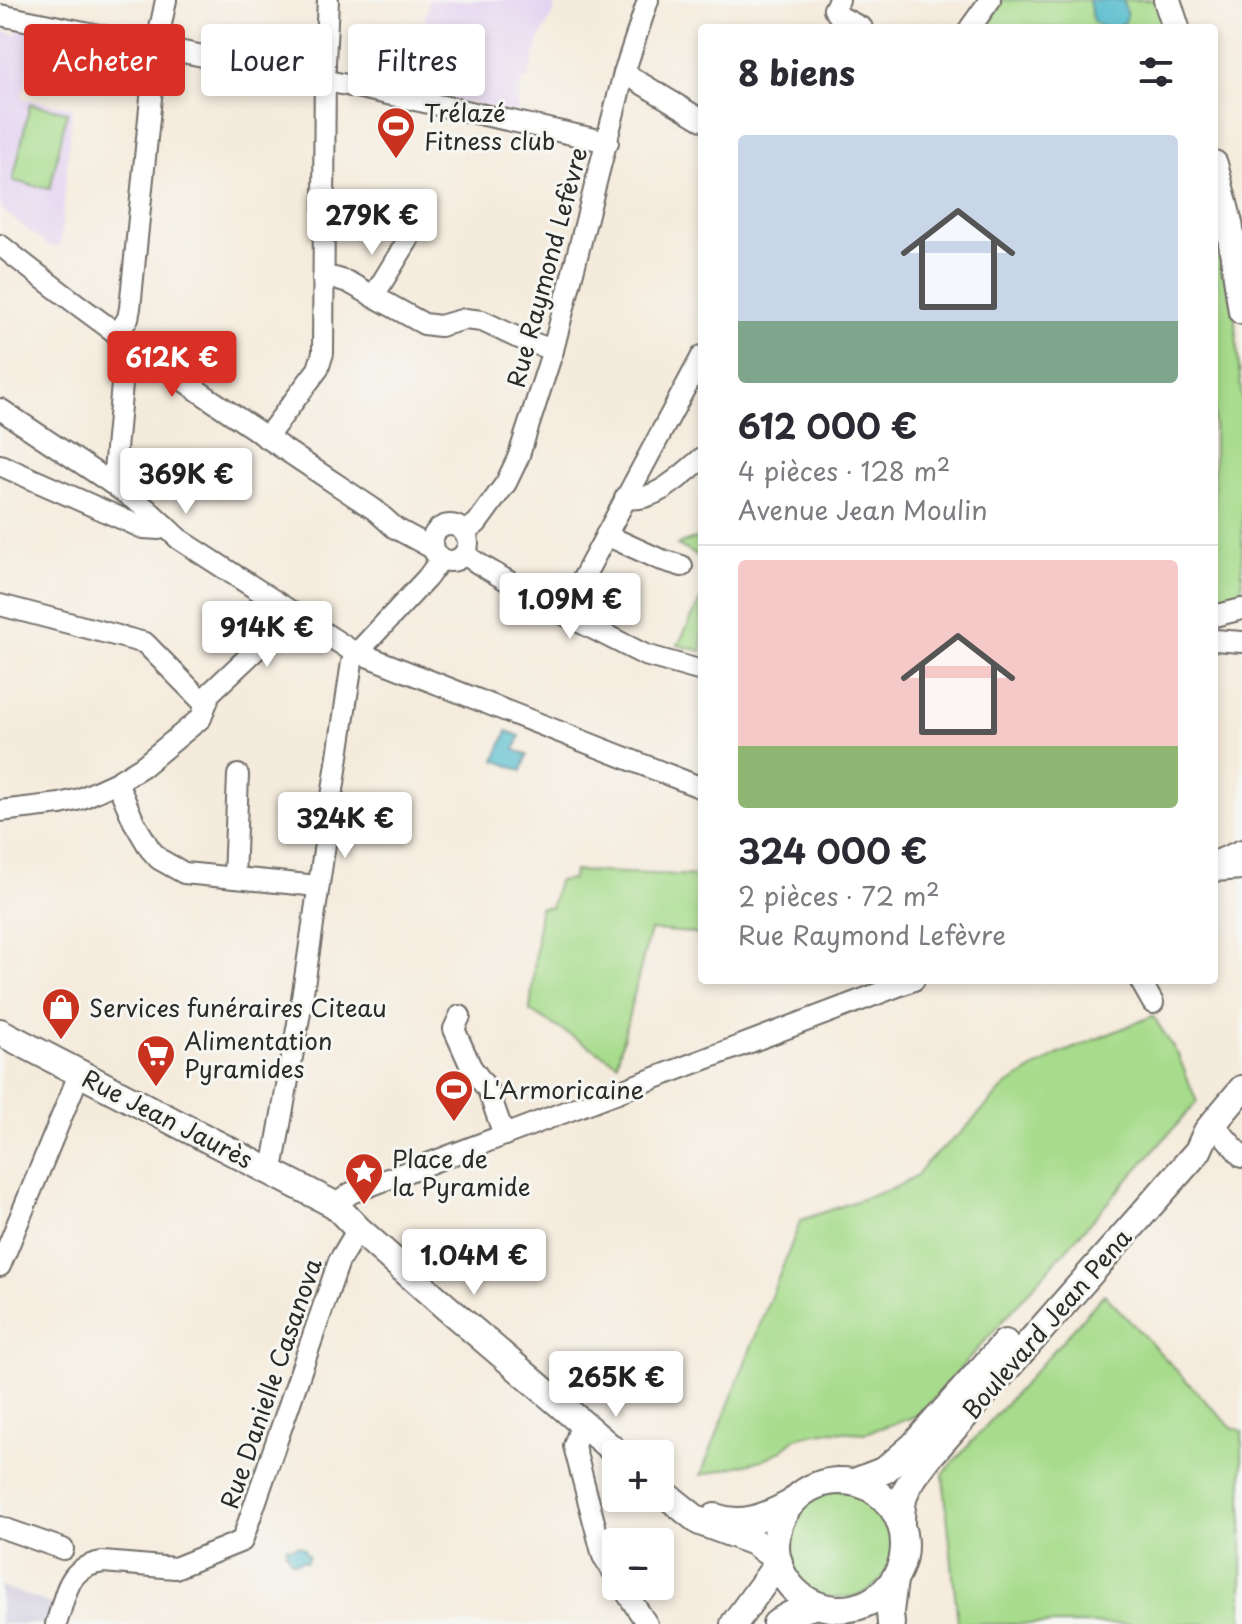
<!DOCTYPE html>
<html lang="fr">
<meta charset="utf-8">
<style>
body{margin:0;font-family:"Playpen Sans",sans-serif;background:#f2f2f3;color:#2b2b33;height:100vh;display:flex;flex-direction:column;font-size:30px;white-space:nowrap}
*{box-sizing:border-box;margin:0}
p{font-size:26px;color:#7c7c81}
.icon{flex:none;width:44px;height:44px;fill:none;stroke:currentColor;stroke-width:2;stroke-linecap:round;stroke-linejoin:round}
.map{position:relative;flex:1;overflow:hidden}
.details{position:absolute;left:698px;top:24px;width:520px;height:960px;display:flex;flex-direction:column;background:#fff;border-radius:8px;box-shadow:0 4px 12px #0003}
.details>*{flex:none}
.banner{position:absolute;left:24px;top:24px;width:554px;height:72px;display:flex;gap:16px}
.controls{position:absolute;left:602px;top:1440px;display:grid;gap:16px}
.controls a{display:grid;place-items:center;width:72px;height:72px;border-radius:8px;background:#fff;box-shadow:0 4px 12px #0003;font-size:40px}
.price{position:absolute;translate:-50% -68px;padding:0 18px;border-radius:8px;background:#fff;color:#222;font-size:26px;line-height:52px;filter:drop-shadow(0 2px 4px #0008)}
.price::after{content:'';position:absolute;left:50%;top:48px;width:24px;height:18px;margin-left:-12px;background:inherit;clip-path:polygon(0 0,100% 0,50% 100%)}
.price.active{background:#d93025;color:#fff}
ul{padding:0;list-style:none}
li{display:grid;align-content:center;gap:16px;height:424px;padding:0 40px}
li+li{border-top:2px solid #e1e1e2}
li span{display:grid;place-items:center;height:248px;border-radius:8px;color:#555}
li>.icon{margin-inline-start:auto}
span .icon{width:144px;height:144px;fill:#fffc;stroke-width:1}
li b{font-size:34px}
h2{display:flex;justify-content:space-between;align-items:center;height:96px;padding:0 40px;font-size:34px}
.tag{padding:0 28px;border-radius:8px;background:#fff;box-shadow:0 4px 12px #0003;font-size:28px;line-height:72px}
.tag.active{background:#d93025;color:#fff}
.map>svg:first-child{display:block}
.built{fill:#e4d3f1}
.industrial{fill:#c6c0d9}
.green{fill:#a7dc8c;stroke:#69845c;stroke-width:2}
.water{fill:#50bacc;stroke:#3e727c;stroke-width:2}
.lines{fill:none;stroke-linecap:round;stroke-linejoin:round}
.minor-casing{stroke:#726e69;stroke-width:24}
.major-casing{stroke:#726e69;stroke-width:30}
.minor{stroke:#fff;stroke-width:20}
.major{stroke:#fff;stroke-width:26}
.labels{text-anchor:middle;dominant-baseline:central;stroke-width:6;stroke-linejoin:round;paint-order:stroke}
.poi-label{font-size:24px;fill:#2b2b2b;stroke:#f6f6f2;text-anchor:start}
.street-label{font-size:24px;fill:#2b2b2b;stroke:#f6f6f2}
</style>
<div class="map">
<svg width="1242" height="1624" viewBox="0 0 1242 1624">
<rect width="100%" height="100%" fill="#f6f6f2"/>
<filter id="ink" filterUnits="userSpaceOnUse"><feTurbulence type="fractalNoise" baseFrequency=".0125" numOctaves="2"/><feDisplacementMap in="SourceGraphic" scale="16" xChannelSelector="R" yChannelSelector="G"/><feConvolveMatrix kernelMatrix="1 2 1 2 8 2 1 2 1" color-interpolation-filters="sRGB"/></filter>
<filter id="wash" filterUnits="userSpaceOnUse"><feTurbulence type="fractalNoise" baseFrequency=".006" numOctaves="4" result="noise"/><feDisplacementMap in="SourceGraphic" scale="32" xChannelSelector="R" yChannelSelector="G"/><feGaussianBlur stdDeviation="1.8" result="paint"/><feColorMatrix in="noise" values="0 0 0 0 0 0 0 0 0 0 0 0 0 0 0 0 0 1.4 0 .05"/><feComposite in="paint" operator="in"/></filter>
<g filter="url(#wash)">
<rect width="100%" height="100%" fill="#f5ebdc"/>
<!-- built -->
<g class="built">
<path d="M 429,0 L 550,0 L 555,10 L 539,40 L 528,79 L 522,80 L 517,113 L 410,91 Z"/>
<path d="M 18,26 L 36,30 L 22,98 L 72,108 L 60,247 L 49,246 L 0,208 L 0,35 L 1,31 L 16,34 Z"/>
</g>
<!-- industrial -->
<path class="industrial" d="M 0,1586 L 57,1606 L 53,1624 L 0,1624 Z"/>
<!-- green -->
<g class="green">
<path d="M 1001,0 L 1158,0 L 1167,28 L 988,28 Z"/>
<path d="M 30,104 L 67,112 L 50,189 L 13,181 Z"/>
<path d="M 1214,206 L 1235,321 L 1242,401 L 1242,596 L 1232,603 L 1214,609 Z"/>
<path d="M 702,536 L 702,558 L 677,545 Z"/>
<path d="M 702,597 L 702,651 L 678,645 Z"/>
<path d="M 574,871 L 702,876 L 702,937 L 693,933 L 650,930 L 617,1063 L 530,1011 L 540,907 L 551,908 L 558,881 L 573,879 Z"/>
<path d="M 1153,1016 L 1178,1055 L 1197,1102 L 919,1415 L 866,1433 L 831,1431 L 807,1435 L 796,1438 L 781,1451 L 762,1460 L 701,1475 L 801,1220 L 894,1188 L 917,1175 L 926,1163 L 962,1132 L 1005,1086 L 1057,1055 Z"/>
<path d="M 1104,1294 L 1219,1415 L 1232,1427 L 1242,1431 L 1242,1624 L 958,1624 L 943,1474 Z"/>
<circle cx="840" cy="1544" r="54"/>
</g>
<!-- water -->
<g class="water">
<path d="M 1089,0 L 1123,0 L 1127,15 L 1125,22 C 1112,29 1106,31 1093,21 Z"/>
<path d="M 507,731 L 520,736 L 515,750 L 527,755 L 522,771 L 495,760 Z"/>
<path d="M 298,1545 L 304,1548 L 306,1554 L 309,1556 L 306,1562 L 302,1560 L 299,1562 L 293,1562 L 289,1558 L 288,1553 L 285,1552 L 287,1546 L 291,1548 Z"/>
</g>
</g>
<g filter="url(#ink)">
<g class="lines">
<!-- minor casing -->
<g class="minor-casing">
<g id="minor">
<path d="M 839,0 L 834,9 L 839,16 L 862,28"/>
<path d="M 0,15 L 337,83 L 608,142"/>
<path d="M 970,28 L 990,0"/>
<path d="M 624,73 L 702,120"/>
<path d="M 0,245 C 120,341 248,425 375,510 L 395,528 L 432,548"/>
<path d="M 323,278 L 335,278 L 348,282 L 424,324 L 440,326 L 465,319 L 482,321 L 516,337 L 553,350"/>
<path d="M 373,297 L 408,240"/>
<path d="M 117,335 L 128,318 L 130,308 L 156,48 L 166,0"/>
<path d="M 0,409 L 111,483 L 147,509 L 179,539 L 349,649 L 702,788"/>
<path d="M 266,438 L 318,369 L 323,353 L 325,63 L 328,0"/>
<path d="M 0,465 L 143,528 L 159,529 L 164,525"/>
<path d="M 111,483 L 114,471 L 122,384 L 126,365 L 138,350"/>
<path d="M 625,498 C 654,503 681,476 702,458"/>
<circle cx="450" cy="543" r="18"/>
<path d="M 464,533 L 477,523 L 506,483 L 518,458 L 553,350 L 624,73 L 648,0"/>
<path d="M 606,535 L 659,559 L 682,566"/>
<path d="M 464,554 L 479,564 L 564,614 L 645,655 L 702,671"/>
<path d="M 0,605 L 145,643 L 200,699 L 207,702"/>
<path d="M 564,614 L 702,356"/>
<path d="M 1214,616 L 1242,609"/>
<path d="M 1214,640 L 1242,642"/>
<path d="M 117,782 L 134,822 L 150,849 L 159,859 L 184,873 L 318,886"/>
<path d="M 0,811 L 60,804 L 80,799 L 117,782 L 143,766 L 201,718 L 210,693 L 294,614"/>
<path d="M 1214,862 L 1242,850"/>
<path d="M 1214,871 L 1242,869"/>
<path d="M 234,878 L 238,775"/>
<path d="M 1140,980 L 1153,1003"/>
<path d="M 460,1016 L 454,1029 L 471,1067 L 488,1090 L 504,1135"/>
<path d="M 1214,1124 L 1242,1157"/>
<path d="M 269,1170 L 274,1159 L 300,1012 L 352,662 L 357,653 L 427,578 L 441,559"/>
<path d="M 335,1205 L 351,1193 L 914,980"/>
<path d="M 0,1266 L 80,1072"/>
<path d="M 582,1422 L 574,1446 L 603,1556 L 616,1576"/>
<path d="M 0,1527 L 63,1549"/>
<path d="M 622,1586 L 647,1624"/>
<path d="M 56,1624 C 67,1593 66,1567 103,1562 L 175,1568 L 242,1541 L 339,1261 L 358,1229"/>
</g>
</g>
<!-- major casing -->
<g class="major-casing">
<g id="major">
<path d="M 1167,0 L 1176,28"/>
<path d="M 1214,164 L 1229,223 L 1242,311"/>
<path d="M 0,1032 L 335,1205 L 358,1229 L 446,1307 L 618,1454"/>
<circle cx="840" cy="1545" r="64"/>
<path d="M 854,1482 L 885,1470 L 914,1445 L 1005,1343"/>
<path d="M 660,1490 L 700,1522 L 754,1542 L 777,1559"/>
<path d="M 715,1517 C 741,1527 766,1517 790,1504"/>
<path d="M 901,1523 C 901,1490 908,1485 927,1459 L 1198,1151 L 1207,1131 L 1242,1089"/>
<path d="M 734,1624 L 779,1562"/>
<path d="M 776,1624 C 788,1614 802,1609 817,1605"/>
<path d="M 891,1624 L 890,1612 L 894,1580"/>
</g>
</g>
<!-- minor -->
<use href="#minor" class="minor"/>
<!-- major -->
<use href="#major" class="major"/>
</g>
</g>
<!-- icons -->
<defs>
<g id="stadium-pin" transform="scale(2)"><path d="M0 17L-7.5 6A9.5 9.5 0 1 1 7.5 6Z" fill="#c8321e" stroke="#f6f6f2"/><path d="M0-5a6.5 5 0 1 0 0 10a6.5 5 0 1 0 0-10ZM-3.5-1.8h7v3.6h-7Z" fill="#fff"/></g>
<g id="shop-pin" transform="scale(2)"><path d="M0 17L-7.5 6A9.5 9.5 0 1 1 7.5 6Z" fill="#c8321e" stroke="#f6f6f2"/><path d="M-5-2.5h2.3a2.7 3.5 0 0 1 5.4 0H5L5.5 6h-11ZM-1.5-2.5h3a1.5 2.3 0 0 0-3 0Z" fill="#fff"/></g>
<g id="supermarket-pin" transform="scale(2)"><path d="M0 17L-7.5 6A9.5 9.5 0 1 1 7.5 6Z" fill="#c8321e" stroke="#f6f6f2"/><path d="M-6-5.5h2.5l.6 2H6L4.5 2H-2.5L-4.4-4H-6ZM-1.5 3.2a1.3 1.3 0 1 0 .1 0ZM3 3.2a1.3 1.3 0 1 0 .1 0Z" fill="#fff"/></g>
<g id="sight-pin" transform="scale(2)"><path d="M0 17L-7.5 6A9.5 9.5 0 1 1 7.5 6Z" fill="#c8321e" stroke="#f6f6f2"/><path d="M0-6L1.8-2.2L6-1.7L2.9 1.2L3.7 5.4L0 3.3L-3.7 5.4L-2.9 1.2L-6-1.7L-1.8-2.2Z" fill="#fff"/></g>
</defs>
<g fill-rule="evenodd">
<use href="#stadium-pin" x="396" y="126"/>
<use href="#shop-pin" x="61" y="1007"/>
<use href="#supermarket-pin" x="156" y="1054"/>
<use href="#stadium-pin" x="454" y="1089"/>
<use href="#sight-pin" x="364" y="1172"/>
</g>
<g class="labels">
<!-- poi labels -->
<g class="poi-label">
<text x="424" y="112">Trélazé<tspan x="424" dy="28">Fitness club</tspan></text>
<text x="89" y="1007">Services funéraires Citeau</text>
<text x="184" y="1040">Alimentation<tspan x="184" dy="28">Pyramides</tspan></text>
<text x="482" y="1089">L'Armoricaine</text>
<text x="392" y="1158">Place de<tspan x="392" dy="28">la Pyramide</tspan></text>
</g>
<!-- street labels -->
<g class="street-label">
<text transform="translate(546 267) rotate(-75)">Rue Raymond Lefèvre</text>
<text transform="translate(168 1118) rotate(27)">Rue Jean Jaurès</text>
<text transform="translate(1046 1323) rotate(-49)">Boulevard Jean Pena</text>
<text transform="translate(270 1383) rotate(-71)">Rue Danielle Casanova</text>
</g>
</g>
</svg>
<div class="controls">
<a>+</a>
<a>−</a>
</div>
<b class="price" style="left:372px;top:257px">279K €</b>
<b class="price active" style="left:172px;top:399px">612K €</b>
<b class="price" style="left:186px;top:516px">369K €</b>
<b class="price" style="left:570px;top:641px">1.09M €</b>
<b class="price" style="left:267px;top:669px">914K €</b>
<b class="price" style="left:345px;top:860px">324K €</b>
<b class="price" style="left:474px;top:1297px">1.04M €</b>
<b class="price" style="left:616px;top:1419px">265K €</b>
<div class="banner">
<a class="tag active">Acheter</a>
<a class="tag">Louer</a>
<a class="tag">Filtres</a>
</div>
<section class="details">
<h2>8 biens<svg class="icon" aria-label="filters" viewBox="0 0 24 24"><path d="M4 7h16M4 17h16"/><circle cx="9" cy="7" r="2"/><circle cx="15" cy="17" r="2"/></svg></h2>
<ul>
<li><span style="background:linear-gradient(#c9d6e8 75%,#7fa58c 0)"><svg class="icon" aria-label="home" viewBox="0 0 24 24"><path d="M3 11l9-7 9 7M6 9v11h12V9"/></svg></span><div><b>612 000 €</b><p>4 pièces · 128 m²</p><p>Avenue Jean Moulin</p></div></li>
<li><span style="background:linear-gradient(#f6c9c9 75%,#8fb573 0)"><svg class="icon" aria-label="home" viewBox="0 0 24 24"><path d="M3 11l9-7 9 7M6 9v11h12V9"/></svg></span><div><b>324 000 €</b><p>2 pièces · 72 m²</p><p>Rue Raymond Lefèvre</p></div></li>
</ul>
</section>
</div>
